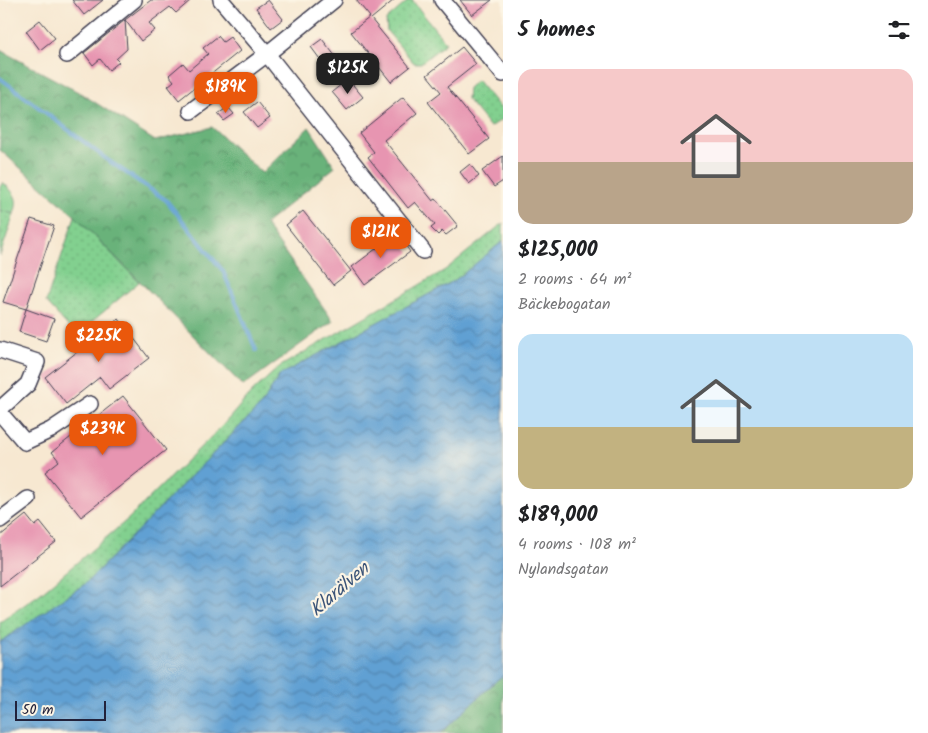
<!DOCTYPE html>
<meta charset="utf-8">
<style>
body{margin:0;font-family:Kalam,sans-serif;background:#f6f6f6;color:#202124;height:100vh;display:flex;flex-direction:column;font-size:19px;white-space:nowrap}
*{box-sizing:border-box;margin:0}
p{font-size:16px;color:#757577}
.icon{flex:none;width:28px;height:28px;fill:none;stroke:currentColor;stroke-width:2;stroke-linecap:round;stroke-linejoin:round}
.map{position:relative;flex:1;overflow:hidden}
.side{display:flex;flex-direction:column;background:#fff;width:425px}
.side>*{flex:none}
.scale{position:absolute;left:15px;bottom:12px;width:91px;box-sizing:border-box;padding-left:5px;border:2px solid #22223b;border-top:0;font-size:14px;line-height:18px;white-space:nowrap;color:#22223b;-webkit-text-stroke:4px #fcf5e5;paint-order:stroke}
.price{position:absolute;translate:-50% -42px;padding:0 11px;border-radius:10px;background:#ea580c;color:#fff;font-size:16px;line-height:32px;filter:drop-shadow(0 1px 2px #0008)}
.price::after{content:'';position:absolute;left:50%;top:30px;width:15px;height:11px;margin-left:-8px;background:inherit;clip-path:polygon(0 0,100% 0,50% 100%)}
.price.selected{background:#222;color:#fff}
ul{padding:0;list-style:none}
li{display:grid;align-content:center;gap:10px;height:265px;padding:0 15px}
li span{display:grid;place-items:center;height:155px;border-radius:15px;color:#555}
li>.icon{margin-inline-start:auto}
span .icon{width:90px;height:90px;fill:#fffc;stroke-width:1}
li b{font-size:21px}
h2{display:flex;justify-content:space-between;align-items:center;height:60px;padding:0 15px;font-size:21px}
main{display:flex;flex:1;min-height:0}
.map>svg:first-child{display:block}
.grass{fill:url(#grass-dots);stroke:#527965}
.forest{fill:url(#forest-crowns);stroke:#466a5a}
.green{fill:#82d08f;stroke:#527965}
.water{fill:url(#water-waves);stroke:#416187}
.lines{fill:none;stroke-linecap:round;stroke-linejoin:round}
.stream{stroke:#60a0d3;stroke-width:4}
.building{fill:#e795b1}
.minor-casing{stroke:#424052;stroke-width:18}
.minor{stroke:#fff;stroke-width:15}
.labels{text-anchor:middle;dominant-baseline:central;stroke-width:4.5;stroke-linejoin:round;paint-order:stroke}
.water-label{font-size:19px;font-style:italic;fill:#3b5478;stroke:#fcf5e5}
</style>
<main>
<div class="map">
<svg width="503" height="733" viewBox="0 0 503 733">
<defs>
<pattern id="grass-dots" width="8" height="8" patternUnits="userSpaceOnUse" patternTransform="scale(1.25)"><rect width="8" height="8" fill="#82d08f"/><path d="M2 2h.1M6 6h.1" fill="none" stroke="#70b27c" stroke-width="1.8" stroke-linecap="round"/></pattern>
<pattern id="forest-crowns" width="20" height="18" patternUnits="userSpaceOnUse" patternTransform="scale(1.25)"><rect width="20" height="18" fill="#69b27a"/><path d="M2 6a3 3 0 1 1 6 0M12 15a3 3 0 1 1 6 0" fill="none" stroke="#569065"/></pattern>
<pattern id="water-waves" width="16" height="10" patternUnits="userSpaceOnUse" patternTransform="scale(1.25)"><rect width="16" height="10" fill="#60a0d3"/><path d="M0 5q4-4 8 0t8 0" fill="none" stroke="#4f82ac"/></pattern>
</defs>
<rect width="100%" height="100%" fill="#fcf5e5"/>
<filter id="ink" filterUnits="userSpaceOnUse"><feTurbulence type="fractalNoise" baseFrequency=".02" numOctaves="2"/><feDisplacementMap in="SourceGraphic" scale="10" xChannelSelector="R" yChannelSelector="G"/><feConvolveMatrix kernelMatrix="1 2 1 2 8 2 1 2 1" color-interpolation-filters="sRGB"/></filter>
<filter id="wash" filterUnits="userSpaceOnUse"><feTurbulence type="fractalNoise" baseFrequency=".0096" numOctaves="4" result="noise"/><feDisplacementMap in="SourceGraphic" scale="20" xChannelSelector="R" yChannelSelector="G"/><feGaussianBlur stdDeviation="1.12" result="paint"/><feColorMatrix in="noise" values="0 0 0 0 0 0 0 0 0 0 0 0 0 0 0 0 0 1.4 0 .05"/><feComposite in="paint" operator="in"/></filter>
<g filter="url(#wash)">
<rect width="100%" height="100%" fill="#f7e8d1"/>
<!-- grass -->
<g class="grass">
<path d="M 409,0 L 412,0 L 446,43 L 421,63 L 414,63 L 387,31 L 386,20 Z"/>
<path d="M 477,80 L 503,111 L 503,119 L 490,127 L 467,99 L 468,88 Z"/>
<path d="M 0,210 L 14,214 L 0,256 Z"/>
<path d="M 75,216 L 139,282 L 76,335 L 46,302 Z"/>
<path d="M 503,223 L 503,241 L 457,279 L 280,375 L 262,404 L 85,584 L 0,642 L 0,622 L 41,593 L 128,519 L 223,425 L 251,393 L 279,367 L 445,270 Z"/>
</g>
<!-- forest -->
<g class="forest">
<path d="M 0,50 L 82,94 L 155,141 L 212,127 L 262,173 L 309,127 L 335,167 L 265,224 L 333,321 L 243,386 L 75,216 L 0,150 Z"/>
<path d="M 503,676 L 503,733 L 441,733 L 498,679 Z"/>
</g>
<!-- green -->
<path class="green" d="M 3,182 C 14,194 20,197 14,214 L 0,210 L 0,187 Z"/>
<!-- water -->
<path class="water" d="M 503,241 L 503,676 L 498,679 L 441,733 L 0,733 L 0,642 L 85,584 L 262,404 L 280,375 L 457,279 Z"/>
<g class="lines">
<!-- stream -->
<path class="stream" d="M 0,78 L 109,161 L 166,200 L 223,271 L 256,350"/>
</g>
<g id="blocks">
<!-- building -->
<g class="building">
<path d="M 72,0 L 103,0 L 84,15 Z"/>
<path d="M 151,0 L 191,0 L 176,13 L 170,7 L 149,23 L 155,30 L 141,41 L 125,20 Z"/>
<path d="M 268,0 L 283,19 L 271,28 L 256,8 Z"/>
<path d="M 356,0 L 394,0 L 371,19 L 410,67 L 391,82 L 351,32 L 370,17 Z"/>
<path d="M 460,0 L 492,0 L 472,15 Z"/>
<path d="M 40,20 L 55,38 L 40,50 L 26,31 Z"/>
<path d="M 125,20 L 127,49 L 116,59 L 119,62 L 109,70 L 100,59 L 93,65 L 84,53 Z"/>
<path d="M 218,36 L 223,42 L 230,37 L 240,51 L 179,100 L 168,86 L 174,81 L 169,75 L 183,63 L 189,70 L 208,54 L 203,48 Z"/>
<path d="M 322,39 L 336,57 L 325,66 L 311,47 Z"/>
<path d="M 462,47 L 476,64 L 447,87 L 489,139 L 469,154 L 428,102 L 441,92 L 427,75 Z"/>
<path d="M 348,79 L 363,97 L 347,110 L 332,92 Z"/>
<path d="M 403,97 L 417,113 L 384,140 L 433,201 L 436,199 L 458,226 L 446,235 L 442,231 L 438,235 L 431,228 L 435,225 L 415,202 L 408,208 L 368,157 L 374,152 L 359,133 Z"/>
<path d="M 257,102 L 270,118 L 257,128 L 244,112 Z"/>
<path d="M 228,107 L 234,114 L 224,121 L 218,114 Z"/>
<path d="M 503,156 L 503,181 L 494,187 L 482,171 Z"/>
<path d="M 470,164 L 479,176 L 469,184 L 460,172 Z"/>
<path d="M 303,211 L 351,271 L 333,285 L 286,225 Z"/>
<path d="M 31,219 L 54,226 L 26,309 L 3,302 Z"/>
<path d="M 397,233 L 410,252 L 365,285 L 352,267 Z"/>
<path d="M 26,309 L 54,319 L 46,341 L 19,332 Z"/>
<path d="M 119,319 L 149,358 L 109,389 L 100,377 L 66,404 L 45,377 Z"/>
<path d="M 123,396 L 166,450 L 81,517 L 45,472 L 59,461 L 52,452 Z"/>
<path d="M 26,515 L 35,526 L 40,522 L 56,542 L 0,586 L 0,536 Z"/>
</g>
</g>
</g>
<g filter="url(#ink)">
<use href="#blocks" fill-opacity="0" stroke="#424052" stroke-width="1"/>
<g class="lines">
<!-- minor casing -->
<g class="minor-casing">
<g id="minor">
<path d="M 221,0 L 267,54 L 423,251"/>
<path d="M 442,0 L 503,74"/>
<path d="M 67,55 L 134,0"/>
<path d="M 191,111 L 267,54 L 334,0"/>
<path d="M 0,350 L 37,362 L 28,384 L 0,409"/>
<path d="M 0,413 L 25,442 L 51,430 L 90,404"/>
<path d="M 0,520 L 28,499"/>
</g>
</g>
<!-- minor -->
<use href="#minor" class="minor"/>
</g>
</g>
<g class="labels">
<!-- water labels -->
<g class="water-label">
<text transform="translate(340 590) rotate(-41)">Klarälven</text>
</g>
</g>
</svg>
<div class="scale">50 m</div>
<b class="price selected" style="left:348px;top:95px">$125K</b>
<b class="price" style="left:226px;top:114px">$189K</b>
<b class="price" style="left:381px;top:259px">$121K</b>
<b class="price" style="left:99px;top:363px">$225K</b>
<b class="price" style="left:103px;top:456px">$239K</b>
</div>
<section class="side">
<h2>5 homes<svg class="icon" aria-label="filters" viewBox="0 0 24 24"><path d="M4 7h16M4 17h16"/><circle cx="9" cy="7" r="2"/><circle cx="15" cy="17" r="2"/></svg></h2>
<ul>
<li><span style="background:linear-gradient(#f6c9c9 60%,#b9a48a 0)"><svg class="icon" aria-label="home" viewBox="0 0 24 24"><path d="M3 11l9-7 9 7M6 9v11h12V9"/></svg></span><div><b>$125,000</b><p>2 rooms · 64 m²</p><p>Bäckebogatan</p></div></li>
<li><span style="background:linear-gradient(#bfe0f5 60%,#c2b280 0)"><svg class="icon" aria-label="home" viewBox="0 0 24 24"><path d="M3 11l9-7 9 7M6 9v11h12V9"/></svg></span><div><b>$189,000</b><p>4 rooms · 108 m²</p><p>Nylandsgatan</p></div></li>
</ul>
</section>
</main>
